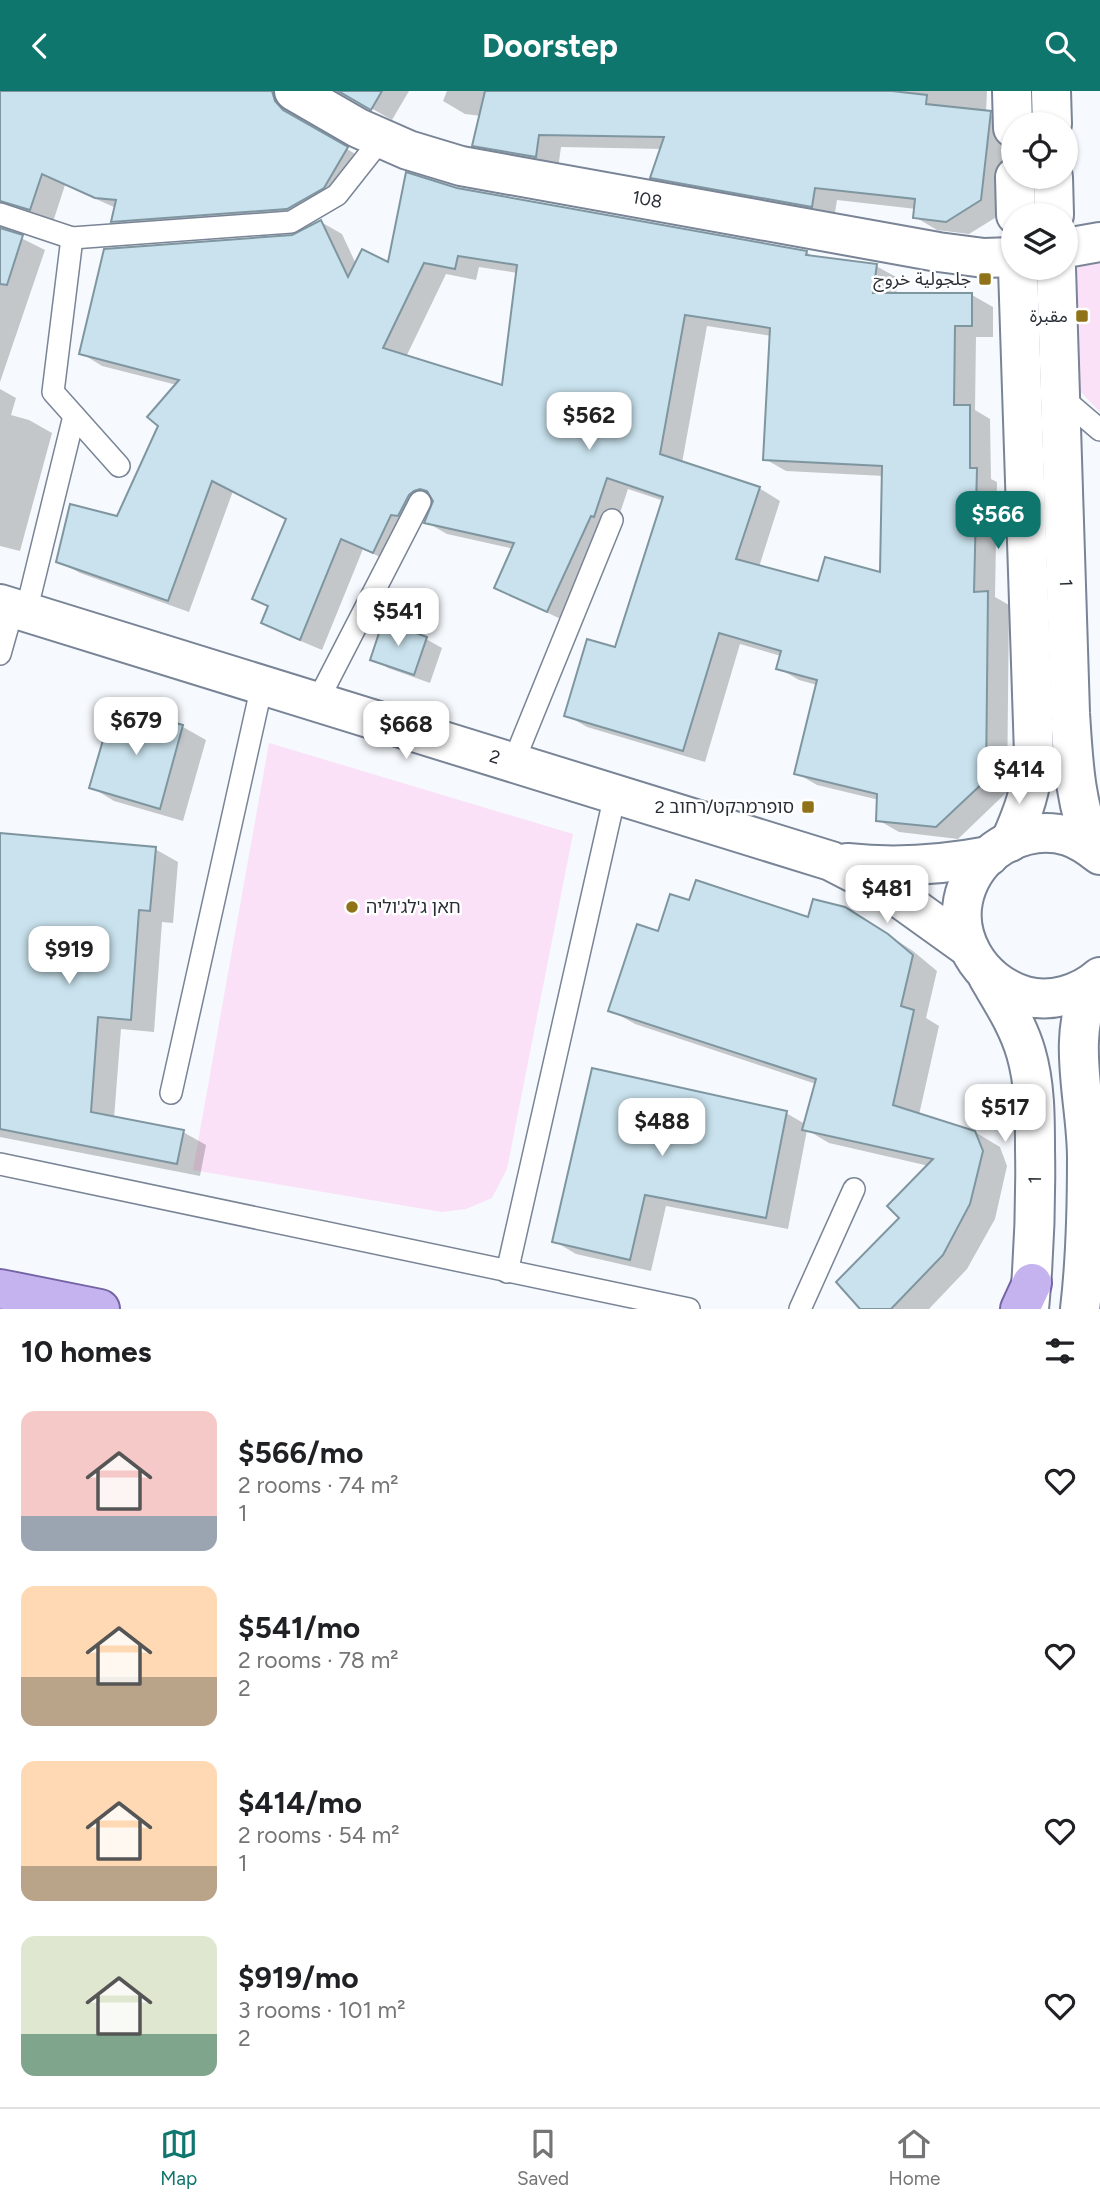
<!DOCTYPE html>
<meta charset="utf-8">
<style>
body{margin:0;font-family:Figtree,"Noto Sans Arabic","Noto Sans Hebrew",sans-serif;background:#f2f2f2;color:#202124;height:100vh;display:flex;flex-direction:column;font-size:26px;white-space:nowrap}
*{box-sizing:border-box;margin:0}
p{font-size:23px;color:#757577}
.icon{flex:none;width:38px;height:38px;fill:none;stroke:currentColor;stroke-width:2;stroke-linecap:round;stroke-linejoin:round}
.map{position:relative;height:1218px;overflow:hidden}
.drawer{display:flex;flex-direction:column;background:#fff;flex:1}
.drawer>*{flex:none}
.buttons{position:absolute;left:1001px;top:21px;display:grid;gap:14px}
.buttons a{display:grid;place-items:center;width:77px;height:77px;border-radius:50%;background:#fff;box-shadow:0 2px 5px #0004;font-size:35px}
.price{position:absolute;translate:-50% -60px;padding:0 16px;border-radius:14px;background:#fff;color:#222;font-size:23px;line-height:46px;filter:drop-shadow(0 2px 4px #0008)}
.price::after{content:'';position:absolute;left:50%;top:42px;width:21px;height:16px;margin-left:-10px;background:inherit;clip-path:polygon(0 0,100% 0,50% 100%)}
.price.active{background:#0f766e;color:#fff}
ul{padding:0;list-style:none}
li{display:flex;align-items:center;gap:21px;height:175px;padding:0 21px}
li span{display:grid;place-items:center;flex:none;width:196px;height:140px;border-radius:14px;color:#555}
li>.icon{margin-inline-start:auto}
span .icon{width:84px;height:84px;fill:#fffc;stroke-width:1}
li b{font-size:30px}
h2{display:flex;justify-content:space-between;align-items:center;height:84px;padding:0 21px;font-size:30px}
header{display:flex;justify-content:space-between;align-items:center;height:91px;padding:0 21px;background:#0f766e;color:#fff;font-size:32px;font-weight:700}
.tabs{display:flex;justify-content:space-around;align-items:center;height:98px;border-top:2px solid #e0e0e0;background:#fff;font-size:19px;color:#757577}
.tabs a{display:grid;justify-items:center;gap:4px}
.tabs .active{color:#0f766e}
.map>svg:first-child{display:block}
.green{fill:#fae1f7}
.shadow{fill:#0003;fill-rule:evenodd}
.building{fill:#c9e2ed;stroke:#7f96a0;stroke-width:2;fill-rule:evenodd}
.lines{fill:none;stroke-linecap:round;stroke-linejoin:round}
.lane-casing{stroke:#798496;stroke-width:24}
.street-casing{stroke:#798496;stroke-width:42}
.secondary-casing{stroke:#798496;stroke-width:42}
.primary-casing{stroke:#7464a5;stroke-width:42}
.lane{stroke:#fff;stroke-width:21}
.street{stroke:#fff;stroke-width:38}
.secondary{stroke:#fff;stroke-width:38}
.primary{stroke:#c4b3ee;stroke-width:38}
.poi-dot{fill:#907318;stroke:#fff;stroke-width:2.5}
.labels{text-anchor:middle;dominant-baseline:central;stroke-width:5;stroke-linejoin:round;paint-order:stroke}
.street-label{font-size:18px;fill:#292d35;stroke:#fff}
.poi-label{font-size:18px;fill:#292d35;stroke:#fff;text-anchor:end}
</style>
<header><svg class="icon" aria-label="back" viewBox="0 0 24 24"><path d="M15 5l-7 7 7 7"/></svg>Doorstep<svg class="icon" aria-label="search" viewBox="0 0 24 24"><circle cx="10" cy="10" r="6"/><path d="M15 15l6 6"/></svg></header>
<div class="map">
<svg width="1100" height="1218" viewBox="0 0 1100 1218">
<rect width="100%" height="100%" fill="#f6f9fd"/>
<!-- green -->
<g class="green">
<path d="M 1100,167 L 1100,321 L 1077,297 L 1075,169 Z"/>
<path d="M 269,652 L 573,743 L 507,1078 L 492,1107 L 466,1118 L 442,1121 L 193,1079 Z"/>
</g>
<!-- shadow -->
<g class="shadow">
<path d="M 0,0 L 280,0 L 275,9 L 297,22 L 306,34 L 369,71 L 346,109 L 311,130 L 135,143 L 113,130 L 116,117 L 65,94 L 53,131 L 10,131 L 11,142 L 45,159 L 0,291 Z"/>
<path d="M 341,0 L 409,0 L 392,29 Z"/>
<path d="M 447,0 L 987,0 L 986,22 L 1012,35 L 1003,122 L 969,143 L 937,139 L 915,126 L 916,118 L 837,109 L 834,128 L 674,99 L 652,86 L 662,58 L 561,56 L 558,78 L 496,67 L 474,54 L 481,25 L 465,23 L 443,10 Z"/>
<path d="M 457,98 L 806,161 L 817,168 L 876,175 L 898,187 L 896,204 L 972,204 L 993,216 L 993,246 L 976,246 L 975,319 L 990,328 L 991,388 L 997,391 L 995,506 L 1009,514 L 1007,701 L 958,748 L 899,741 L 878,729 L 879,709 L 817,694 L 796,682 L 817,594 L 799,589 L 778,577 L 781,565 L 740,553 L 705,671 L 587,636 L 566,624 L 616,558 L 664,410 L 628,398 L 615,437 L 569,532 L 496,497 L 514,458 L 447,443 L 426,431 L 430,422 L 427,421 L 419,436 L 413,435 L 395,473 L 363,458 L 322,559 L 284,543 L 263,531 L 269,516 L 254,508 L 287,429 L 233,400 L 189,521 L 80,482 L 58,470 L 118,427 L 177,294 L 102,275 L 81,262 L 321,131 L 342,143 L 356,173 L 389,173 ZM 479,176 L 518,182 L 503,296 L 406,266 L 446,183 L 476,189 ZM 707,235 L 772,245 L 765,368 L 786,380 L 884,385 L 882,483 L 819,492 L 759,476 L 780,410 L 759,397 L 682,372 Z"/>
<path d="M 0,298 L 16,307 L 11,324 L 29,329 L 52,342 L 20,460 L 0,455 Z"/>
<path d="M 426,548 L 442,557 L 430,592 L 388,577 L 372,568 Z"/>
<path d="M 114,617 L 183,636 L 206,649 L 183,730 L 114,710 L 91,696 Z"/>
<path d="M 0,743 L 155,758 L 178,771 L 173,832 L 162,831 L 154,941 L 121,938 L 114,1027 L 183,1041 L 206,1054 L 200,1085 L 0,1046 Z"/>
<path d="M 690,812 L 810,828 L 870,832 L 913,860 L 937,880 L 926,927 L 939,935 L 919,1024 L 975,1041 L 1000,1056 L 1007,1075 L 995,1128 L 967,1178 L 929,1218 L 862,1218 L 902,1127 L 929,1075 L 829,1052 L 807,1039 L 788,1138 L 666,1115 L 651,1180 L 576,1163 L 554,1150 L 786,1022 L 805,1033 L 816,993 L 635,933 L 610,919 L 659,842 Z"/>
</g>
<!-- building -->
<g class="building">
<path d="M 0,0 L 272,0 L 275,10 L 283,19 L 348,56 L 324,97 L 287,118 L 111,131 L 116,109 L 95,107 L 42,83 L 30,119 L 0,110 Z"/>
<path d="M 338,0 L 382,0 L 371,19 Z"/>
<path d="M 485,0 L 892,0 L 927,4 L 926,13 L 991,20 L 981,109 L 946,131 L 913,127 L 915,108 L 815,97 L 812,116 L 650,87 L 664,46 L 539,44 L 536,66 L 472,55 Z"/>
<path d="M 406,81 L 457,97 L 807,160 L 806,164 L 877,173 L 873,202 L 972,202 L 972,235 L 955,235 L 954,314 L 970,314 L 970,377 L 977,377 L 974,501 L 988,500 L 986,689 L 936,736 L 876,730 L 877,703 L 794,683 L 817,589 L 776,578 L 781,560 L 719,542 L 683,660 L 564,625 L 587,548 L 615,556 L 663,406 L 607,387 L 594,426 L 591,425 L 547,521 L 494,497 L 514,452 L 424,432 L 433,410 L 427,400 L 420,398 L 414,400 L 409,404 L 398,425 L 391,424 L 373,462 L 341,448 L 300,549 L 261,532 L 268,515 L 252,508 L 286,428 L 212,390 L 168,510 L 56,471 L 70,413 L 117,425 L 158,335 L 147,326 L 179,289 L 79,263 L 104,158 L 292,144 L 321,129 L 348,186 L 362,158 L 388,171 ZM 458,165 L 517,174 L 502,294 L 383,257 L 424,172 L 455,178 ZM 685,224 L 770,237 L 763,369 L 882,375 L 880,481 L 825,466 L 818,490 L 736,468 L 760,396 L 660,363 Z"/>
<path d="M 0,137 L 23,144 L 7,194 L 0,193 Z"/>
<path d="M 383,530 L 427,546 L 414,584 L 370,569 Z"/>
<path d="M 113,615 L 183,634 L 160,718 L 89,697 Z"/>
<path d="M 0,742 L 156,756 L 150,820 L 139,819 L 131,929 L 98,926 L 91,1021 L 184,1039 L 177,1073 L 0,1038 Z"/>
<path d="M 696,789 L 808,826 L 813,808 L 845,816 L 888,843 L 913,864 L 901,915 L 914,919 L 893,1014 L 975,1040 L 983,1060 L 970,1113 L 943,1164 L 891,1218 L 860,1218 L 836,1191 L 899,1127 L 887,1115 L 933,1068 L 802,1039 L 816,988 L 608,920 L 637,833 L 658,840 L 670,803 L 689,809 Z"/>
<path d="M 592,977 L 787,1020 L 766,1127 L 645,1104 L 630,1169 L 552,1151 Z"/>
</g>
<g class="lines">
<!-- lane casing -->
<g class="lane-casing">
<g id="lane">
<path d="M 0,123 L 72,147 L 291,131 L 337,104 L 382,47"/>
<path d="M 72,147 L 53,301 L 119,375"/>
<path d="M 1059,304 L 1100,339"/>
<path d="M 26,521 L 74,325"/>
<path d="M 0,563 L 13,517"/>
<path d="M 317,611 L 420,411"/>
<path d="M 513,672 L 612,429"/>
<path d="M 171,1002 L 262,594"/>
<path d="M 0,1073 L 689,1218"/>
<path d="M 507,1181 L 615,704"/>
<path d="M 800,1218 L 854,1098"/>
</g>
</g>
<!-- street casing -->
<g class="street-casing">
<g id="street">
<path id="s1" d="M 294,0 L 358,37 L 408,59 L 461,75 L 938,161 L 984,167 L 1013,166"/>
<path d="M 1066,157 L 1100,151"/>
</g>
</g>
<!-- secondary casing -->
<g class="secondary-casing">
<g id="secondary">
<path d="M 1012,0 L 1013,37"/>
<path d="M 1051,0 L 1052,33"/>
<path d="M 1015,86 L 1016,124"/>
<path d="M 1053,86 L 1054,124"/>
<path id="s2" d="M 1056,177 L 1070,622 C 1073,670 1075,716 1095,760"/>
<path id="s3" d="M 0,513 L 831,770 L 891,801 L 969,857"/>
<path d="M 1010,751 C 1024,720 1032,697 1034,663 L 1018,177"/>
<path d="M 1100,764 C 1090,756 1080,749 1068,745 C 1027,733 982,757 967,796 C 949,843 980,892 1025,905 C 1051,912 1081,903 1100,886"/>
<path d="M 847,772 C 895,777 942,774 989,765"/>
<path d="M 988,886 C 1002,910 1018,934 1026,962 C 1035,993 1035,1026 1035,1058 C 1036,1111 1034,1165 1029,1218"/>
<path d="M 1080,1218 C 1086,1168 1087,1117 1087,1067 C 1087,1009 1065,947 1093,892"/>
</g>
</g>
<!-- primary casing -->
<g class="primary-casing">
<g id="primary">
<path d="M 0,1198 L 100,1218"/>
<path d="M 1020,1218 L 1032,1192"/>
</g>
</g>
<!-- lane -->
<use href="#lane" class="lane"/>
<!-- street -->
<use href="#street" class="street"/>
<!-- secondary -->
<use href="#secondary" class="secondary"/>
<!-- primary -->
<use href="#primary" class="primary"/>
</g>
<!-- markers -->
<g class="poi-dot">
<rect x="978" y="181" width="14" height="14" rx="3.5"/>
<rect x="1075" y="218" width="14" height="14" rx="3.5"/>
<rect x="801" y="709" width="14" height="14" rx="3.5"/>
<circle cx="352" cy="816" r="7"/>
</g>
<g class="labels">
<!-- street labels -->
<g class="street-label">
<text stroke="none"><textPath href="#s1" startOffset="373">108</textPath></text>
<text stroke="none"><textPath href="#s2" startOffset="315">1</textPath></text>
<text stroke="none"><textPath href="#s3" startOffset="518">2</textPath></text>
<text transform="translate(1035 1089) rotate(-89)">1</text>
</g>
<!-- poi labels -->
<g class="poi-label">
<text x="971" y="188">جلجولية خروج</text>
<text x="1068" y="225">مقبرة</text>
<text x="794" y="716">סופרמרקט/רחוב 2</text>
<text x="366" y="816" text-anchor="start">חאן ג'לג'וליה</text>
</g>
</g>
</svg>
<div class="buttons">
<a><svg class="icon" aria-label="locate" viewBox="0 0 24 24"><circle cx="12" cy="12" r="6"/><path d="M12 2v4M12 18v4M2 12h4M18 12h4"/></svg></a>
<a><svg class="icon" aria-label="layers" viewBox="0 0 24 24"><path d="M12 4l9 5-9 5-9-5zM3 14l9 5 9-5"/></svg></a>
</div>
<b class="price" style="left:589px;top:361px">$562</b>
<b class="price active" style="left:998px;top:460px">$566</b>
<b class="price" style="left:398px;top:557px">$541</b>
<b class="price" style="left:136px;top:666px">$679</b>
<b class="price" style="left:406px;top:670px">$668</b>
<b class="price" style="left:1019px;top:715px">$414</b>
<b class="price" style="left:887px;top:834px">$481</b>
<b class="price" style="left:69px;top:895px">$919</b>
<b class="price" style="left:1005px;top:1053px">$517</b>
<b class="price" style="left:662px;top:1067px">$488</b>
</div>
<section class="drawer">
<h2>10 homes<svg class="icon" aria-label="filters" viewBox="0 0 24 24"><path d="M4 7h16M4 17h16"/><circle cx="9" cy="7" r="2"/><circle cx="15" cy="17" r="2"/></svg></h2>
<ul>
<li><span style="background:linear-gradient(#f6c9c9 75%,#9aa5b1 0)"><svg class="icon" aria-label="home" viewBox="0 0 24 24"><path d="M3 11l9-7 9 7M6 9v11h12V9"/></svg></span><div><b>$566/mo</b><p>2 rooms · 74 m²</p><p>1</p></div><svg class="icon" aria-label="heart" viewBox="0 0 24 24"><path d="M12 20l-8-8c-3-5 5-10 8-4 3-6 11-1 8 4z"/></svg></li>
<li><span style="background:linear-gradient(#ffd9b3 65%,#b9a48a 0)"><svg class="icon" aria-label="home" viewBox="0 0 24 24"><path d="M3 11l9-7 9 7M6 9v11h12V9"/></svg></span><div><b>$541/mo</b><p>2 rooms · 78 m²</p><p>2</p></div><svg class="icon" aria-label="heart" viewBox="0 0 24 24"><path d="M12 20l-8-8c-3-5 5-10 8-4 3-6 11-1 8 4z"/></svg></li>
<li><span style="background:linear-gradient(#ffd9b3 75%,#b9a48a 0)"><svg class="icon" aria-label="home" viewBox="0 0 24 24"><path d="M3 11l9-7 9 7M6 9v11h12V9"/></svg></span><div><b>$414/mo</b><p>2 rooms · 54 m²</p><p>1</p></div><svg class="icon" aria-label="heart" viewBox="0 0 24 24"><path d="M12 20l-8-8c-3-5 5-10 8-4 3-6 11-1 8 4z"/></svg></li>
<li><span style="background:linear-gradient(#dfe7d0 70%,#7fa58c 0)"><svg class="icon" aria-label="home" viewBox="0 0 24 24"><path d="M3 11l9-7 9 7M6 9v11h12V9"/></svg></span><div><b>$919/mo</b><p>3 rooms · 101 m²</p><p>2</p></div><svg class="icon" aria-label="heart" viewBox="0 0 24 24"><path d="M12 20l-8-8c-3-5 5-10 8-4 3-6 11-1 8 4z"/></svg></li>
</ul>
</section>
<nav class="tabs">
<a class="active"><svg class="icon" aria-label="map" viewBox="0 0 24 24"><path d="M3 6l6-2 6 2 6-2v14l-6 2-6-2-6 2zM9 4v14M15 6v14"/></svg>Map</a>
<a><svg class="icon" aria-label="saved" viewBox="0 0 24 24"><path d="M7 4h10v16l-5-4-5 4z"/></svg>Saved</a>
<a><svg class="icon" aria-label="home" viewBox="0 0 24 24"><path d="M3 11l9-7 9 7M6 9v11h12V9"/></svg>Home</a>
</nav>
